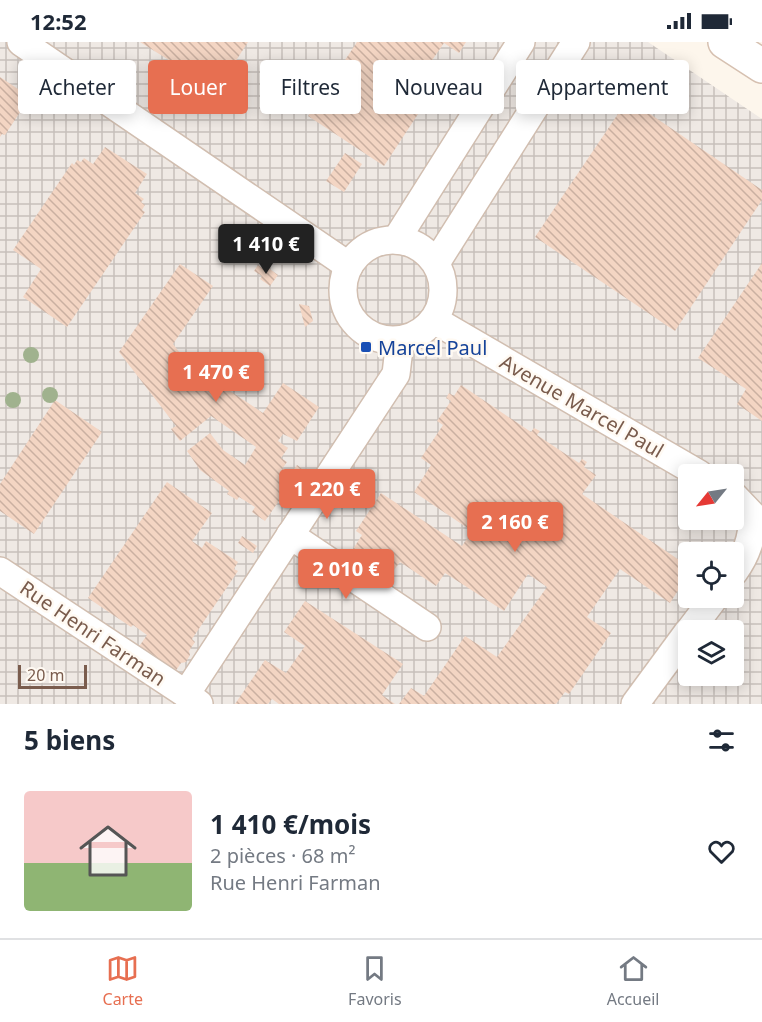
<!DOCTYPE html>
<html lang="fr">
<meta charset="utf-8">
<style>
body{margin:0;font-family:"Noto Sans",sans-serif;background:#f6f6f7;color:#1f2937;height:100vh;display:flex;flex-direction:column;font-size:22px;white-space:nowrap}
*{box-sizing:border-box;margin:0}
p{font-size:20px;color:#747a83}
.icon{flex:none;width:33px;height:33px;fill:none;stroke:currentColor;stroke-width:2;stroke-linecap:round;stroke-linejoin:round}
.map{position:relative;height:662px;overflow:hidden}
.side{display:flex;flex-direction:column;background:#fff;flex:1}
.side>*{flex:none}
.banner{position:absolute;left:18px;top:18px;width:726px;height:54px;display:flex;gap:12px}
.needle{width:39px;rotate:240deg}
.controls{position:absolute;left:678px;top:422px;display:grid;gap:12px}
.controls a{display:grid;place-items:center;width:66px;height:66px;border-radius:6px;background:#fff;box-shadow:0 3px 15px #0003;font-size:30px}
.scale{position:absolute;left:18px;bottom:15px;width:69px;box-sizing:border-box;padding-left:6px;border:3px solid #7a5c4d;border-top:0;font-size:16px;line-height:21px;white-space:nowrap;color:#7a5c4d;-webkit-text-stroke:4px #fffaf3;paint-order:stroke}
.price{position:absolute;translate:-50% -51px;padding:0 14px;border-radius:6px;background:#e76f51;color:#fff;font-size:20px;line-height:39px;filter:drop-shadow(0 2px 3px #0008)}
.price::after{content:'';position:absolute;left:50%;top:36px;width:18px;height:14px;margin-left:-9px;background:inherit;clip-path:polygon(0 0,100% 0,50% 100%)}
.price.on{background:#222;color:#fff}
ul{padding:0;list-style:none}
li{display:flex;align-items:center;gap:18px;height:150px;padding:0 24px}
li+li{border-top:2px solid #e0e1e3}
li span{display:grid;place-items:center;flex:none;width:168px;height:120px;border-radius:6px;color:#555}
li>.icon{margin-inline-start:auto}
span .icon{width:72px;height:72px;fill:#fffc;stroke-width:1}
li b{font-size:26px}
h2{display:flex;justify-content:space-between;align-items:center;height:72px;padding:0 24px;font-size:26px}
.pill{padding:0 21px;border-radius:6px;background:#fff;box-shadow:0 3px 15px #0003;font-size:21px;line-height:54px}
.pill.on{background:#e76f51;color:#fff}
.status{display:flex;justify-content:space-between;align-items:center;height:42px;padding:0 30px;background:#fff;direction:ltr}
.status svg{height:16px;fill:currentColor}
.menu{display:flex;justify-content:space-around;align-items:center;height:84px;border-top:2px solid #e0e1e3;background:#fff;font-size:16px;color:#747a83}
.menu a{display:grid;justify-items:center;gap:3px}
.menu .on{color:#e76f51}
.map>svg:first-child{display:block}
.industrial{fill:url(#industrial-grid);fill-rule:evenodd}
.building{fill:url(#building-back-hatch)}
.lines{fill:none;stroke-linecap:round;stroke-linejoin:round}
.minor-casing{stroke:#d1beb0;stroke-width:30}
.secondary-casing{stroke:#d6c0b0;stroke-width:36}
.minor{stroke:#fff;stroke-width:27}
.secondary{stroke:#fff;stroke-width:33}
.tree{fill:#a0b28e}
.transit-dot{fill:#1a4fb4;stroke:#fffaf3;stroke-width:2}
.labels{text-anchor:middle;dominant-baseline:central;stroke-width:5;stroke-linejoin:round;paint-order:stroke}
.transit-label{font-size:20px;fill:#164399;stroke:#fffaf3;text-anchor:start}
.street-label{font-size:20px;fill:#7a5c4d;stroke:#fffaf3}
</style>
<div class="status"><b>12:52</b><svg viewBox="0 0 49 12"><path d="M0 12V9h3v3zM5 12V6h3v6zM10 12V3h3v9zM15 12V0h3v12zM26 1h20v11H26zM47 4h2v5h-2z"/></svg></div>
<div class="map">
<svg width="762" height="662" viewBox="0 0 762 662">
<defs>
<pattern id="industrial-grid" width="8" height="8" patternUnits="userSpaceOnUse" patternTransform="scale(1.5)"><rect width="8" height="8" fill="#efe9e4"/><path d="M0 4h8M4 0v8" fill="none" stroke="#c7c0bb"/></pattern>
<pattern id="building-back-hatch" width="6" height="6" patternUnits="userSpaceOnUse" patternTransform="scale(1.5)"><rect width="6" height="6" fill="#f3d5c3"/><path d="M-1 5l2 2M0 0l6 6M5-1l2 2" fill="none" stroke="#cab0a1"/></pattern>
</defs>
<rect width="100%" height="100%" fill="#fdf6ec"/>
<!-- industrial -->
<path class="industrial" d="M 0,0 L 648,0 L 762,77 L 762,662 L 0,662 ZM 688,432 L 734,432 L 734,477 L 688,477 ZM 688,510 L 734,510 L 734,555 L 688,555 ZM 688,588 L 734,588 L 734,633 L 688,633 Z"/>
<!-- building -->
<g class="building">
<path d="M 140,0 L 248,0 L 221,42 L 212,45 Z"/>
<path d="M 357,0 L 466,0 L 459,11 L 444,1 L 426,27 L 441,37 L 384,124 L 308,74 Z"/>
<path d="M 0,35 L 30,55 L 5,93 L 2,92 L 0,95 Z"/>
<path d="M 628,57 L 762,148 L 762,158 L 675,289 L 535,195 Z"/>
<path d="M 105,105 L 147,132 L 135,151 L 144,157 L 141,160 L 145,163 L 142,168 L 145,170 L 67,285 L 23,255 L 41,227 L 13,208 L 72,121 L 74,123 L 77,118 L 81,120 L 84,116 L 93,122 Z"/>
<path d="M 345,111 L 362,122 L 344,150 L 326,139 Z"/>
<path d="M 762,221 L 762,379 L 737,362 L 746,347 L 698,316 Z"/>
<path d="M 180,222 L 213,244 L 173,302 L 212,352 L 221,343 L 263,371 L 283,341 L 319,365 L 297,399 L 283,392 L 278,399 L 288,406 L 281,416 L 287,420 L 282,427 L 290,433 L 297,423 L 308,431 L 287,464 L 279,459 L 265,479 L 252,470 L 255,465 L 239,455 L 237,458 L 227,452 L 229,449 L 200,428 L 187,409 L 210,391 L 223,408 L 245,423 L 256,405 L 211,374 L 180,399 L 171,387 L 176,384 L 119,310 Z"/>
<path d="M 258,223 L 265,228 L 267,225 L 278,233 L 270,244 L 260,237 L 262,234 L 254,229 Z"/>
<path d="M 299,262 L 309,264 L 313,279 L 305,285 Z"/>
<path d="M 461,343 L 531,390 L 534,386 L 540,389 L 537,393 L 579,421 L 582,417 L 587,420 L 584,425 L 596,433 L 582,452 L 688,524 L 688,533 L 670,561 L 620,527 L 587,575 L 611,591 L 569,652 L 565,650 L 556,662 L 399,662 L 411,646 L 424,654 L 465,594 L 497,615 L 547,545 L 528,532 L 504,569 L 445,531 L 436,544 L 400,520 L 391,532 L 353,507 L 362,493 L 356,489 L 381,451 L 462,504 L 472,489 L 414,450 L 431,423 L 421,416 L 443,383 L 437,379 L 451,359 L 446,356 L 449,351 L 454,354 Z"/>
<path d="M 55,358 L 102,390 L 34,492 L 0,469 L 0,442 Z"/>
<path d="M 167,440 L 212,471 L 192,499 L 202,506 L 206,499 L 238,520 L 234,527 L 238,529 L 192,597 L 195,600 L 189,609 L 190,613 L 186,620 L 181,621 L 175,630 L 138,606 L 147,593 L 133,583 L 131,585 L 88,556 Z"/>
<path d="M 242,494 L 257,504 L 253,511 L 238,501 Z"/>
<path d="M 305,559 L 403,622 L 382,653 L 395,662 L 279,662 L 272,657 L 268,662 L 235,662 L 265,618 L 286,631 L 305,604 L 284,590 Z"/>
</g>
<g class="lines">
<!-- minor casing -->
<g class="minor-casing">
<g id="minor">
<path d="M 21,0 L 349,224"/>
<path d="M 396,198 L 521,0"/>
<circle cx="393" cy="248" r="50"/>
<path d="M 436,221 L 576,0"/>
<path d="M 434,278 L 699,432"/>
<path d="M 734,454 L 753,474 C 752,496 747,512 734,530"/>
<path d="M 290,493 L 427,585"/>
<path d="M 0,529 L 186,652"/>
<path d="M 690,588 L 715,555"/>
<path d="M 199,662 L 186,652 L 396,332 L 400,298"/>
<path d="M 635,662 L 688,590"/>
</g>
</g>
<!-- secondary casing -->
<g class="secondary-casing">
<path id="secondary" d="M 725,0 L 762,24"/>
</g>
<!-- minor -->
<use href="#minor" class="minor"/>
<!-- secondary -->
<use href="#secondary" class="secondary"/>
</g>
<!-- trees -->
<g class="tree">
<circle cx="31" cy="313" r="8"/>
<circle cx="50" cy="353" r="8"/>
<circle cx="13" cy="358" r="8"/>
</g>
<!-- markers -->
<rect class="transit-dot" x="360" y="299" width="12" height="12" rx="3"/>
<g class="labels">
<!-- transit labels -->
<g class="transit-label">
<text x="378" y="305">Marcel Paul</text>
</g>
<!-- street labels -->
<g class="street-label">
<text transform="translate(582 364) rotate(30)">Avenue Marcel Paul</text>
<text transform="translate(93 591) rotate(34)">Rue Henri Farman</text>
</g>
</g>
</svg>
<div class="controls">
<a><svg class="needle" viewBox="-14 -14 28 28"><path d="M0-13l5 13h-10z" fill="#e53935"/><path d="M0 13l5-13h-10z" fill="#747a83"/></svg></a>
<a><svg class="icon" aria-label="locate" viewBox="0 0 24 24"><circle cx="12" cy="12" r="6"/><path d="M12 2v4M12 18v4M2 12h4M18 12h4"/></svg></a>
<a><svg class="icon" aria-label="layers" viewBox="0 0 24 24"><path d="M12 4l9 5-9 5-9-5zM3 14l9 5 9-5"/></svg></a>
</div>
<div class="scale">20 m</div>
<b class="price on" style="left:266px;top:233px">1 410 €</b>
<b class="price" style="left:216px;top:361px">1 470 €</b>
<b class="price" style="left:327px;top:478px">1 220 €</b>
<b class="price" style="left:515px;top:511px">2 160 €</b>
<b class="price" style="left:346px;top:558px">2 010 €</b>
<div class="banner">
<a class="pill">Acheter</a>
<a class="pill on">Louer</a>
<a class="pill">Filtres</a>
<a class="pill">Nouveau</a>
<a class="pill">Appartement</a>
</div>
</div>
<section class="side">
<h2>5 biens<svg class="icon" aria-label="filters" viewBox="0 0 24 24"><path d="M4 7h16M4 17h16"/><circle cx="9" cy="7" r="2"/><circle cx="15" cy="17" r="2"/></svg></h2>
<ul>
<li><span style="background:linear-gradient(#f6c9c9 60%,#8fb573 0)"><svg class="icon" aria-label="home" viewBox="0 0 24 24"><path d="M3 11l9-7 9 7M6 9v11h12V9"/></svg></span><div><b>1 410 €/mois</b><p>2 pièces · 68 m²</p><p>Rue Henri Farman</p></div><svg class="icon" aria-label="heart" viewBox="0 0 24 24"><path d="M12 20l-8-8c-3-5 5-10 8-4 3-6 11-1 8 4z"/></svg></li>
</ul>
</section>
<nav class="menu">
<a class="on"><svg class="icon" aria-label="map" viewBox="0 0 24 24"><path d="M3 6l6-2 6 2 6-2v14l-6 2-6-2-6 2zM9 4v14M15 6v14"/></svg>Carte</a>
<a><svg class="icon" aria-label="saved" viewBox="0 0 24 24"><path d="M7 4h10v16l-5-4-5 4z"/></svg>Favoris</a>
<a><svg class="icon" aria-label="home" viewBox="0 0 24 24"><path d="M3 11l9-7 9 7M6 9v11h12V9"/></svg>Accueil</a>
</nav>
